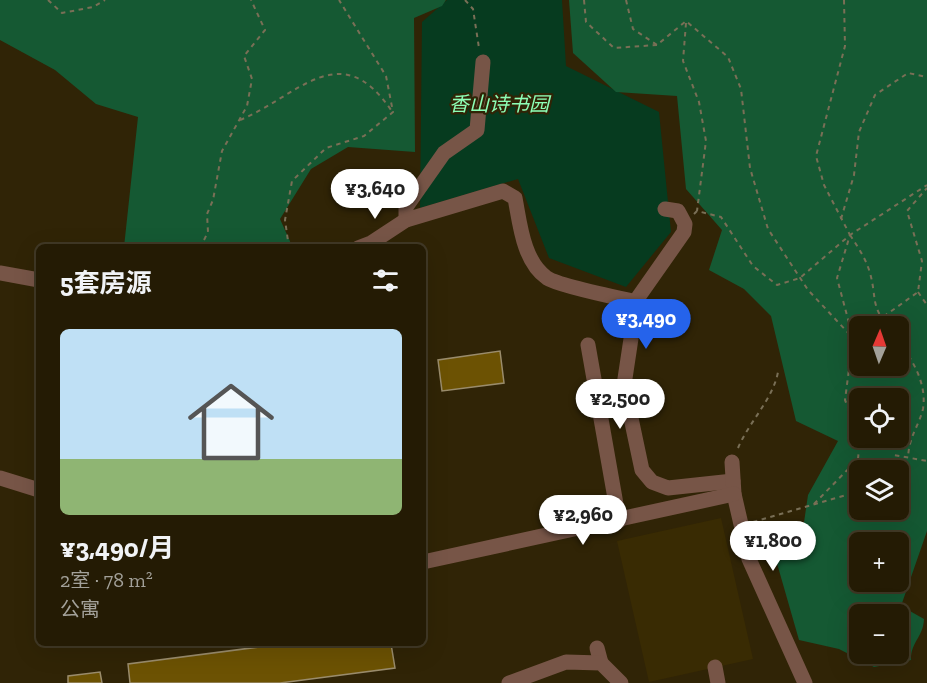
<!DOCTYPE html>
<html lang="zh">
<meta charset="utf-8">
<style>
body{margin:0;font-family:"Zilla Slab","Noto Sans SC",serif;background:#2c240e;color:#f1f3f6;height:100vh;display:flex;flex-direction:column;font-size:22px;white-space:nowrap}
*{box-sizing:border-box;margin:0}
p{font-size:20px;color:#a3a19a}
.icon{flex:none;width:33px;height:33px;fill:none;stroke:currentColor;stroke-width:2;stroke-linecap:round;stroke-linejoin:round}
.map{position:relative;flex:1;overflow:hidden}
.drawer{position:absolute;left:36px;top:244px;width:390px;height:402px;display:flex;flex-direction:column;background:#241b04;border-radius:9px;box-shadow:0 6px 24px #0002,0 0 0 2px #413926}
.drawer>*{flex:none}
.needle{width:39px;rotate:2deg}
.buttons{position:absolute;left:849px;top:316px;display:grid;gap:12px}
.buttons a{display:grid;place-items:center;width:60px;height:60px;border-radius:9px;background:#241b04;box-shadow:0 6px 24px #0002,0 0 0 2px #413926;font-size:30px}
.price{position:absolute;translate:-50% -51px;padding:0 14px;border-radius:21px;background:#fff;color:#222;font-size:20px;line-height:39px;filter:drop-shadow(0 2px 3px #0008)}
.price::after{content:'';position:absolute;left:50%;top:36px;width:18px;height:14px;margin-left:-9px;background:inherit;clip-path:polygon(0 0,100% 0,50% 100%)}
.price.active{background:#2563eb;color:#fff}
ul{padding:0;list-style:none}
li{display:grid;align-content:center;gap:12px;height:318px;padding:0 24px}
li span{display:grid;place-items:center;height:186px;border-radius:9px;color:#555}
li>.icon{margin-inline-start:auto}
span .icon{width:108px;height:108px;fill:#fffc;stroke-width:1}
li b{font-size:26px}
h2{display:flex;justify-content:space-between;align-items:center;height:72px;padding:0 24px;font-size:26px}
.map>svg:first-child{display:block}
.built{fill:#392b03}
.green{fill:#063b1f}
.forest{fill:#155933;fill-rule:evenodd}
.building{fill:#6c5203;stroke:#9a8c6c;stroke-width:1.5}
.lines{fill:none;stroke-linecap:round;stroke-linejoin:round}
.path{stroke:#796f56;stroke-width:2;stroke-dasharray:4.5 4.5;stroke-linecap:butt}
.minor{stroke:#775547;stroke-width:15}
.labels{text-anchor:middle;dominant-baseline:central;stroke-width:4.5;stroke-linejoin:round;paint-order:stroke}
.park-label{font-size:20px;font-style:italic;fill:#8dfeb6;stroke:#302406}
</style>
<div class="map">
<svg width="927" height="683" viewBox="0 0 927 683">
<rect width="100%" height="100%" fill="#302406"/>
<!-- built -->
<path class="built" d="M 721,518 L 753,659 L 649,682 L 617,541 Z"/>
<!-- green -->
<path class="green" d="M 447,0 L 562,0 L 566,66 L 659,112 L 671,232 L 626,287 L 549,258 L 518,179 L 420,208 L 422,22 Z"/>
<!-- forest -->
<g class="forest">
<path d="M 0,0 L 446,0 L 442,6 L 414,18 L 415,152 L 348,147 L 311,169 L 280,219 L 293,248 L 124,247 L 138,117 L 96,104 L 55,70 L 0,40 Z"/>
<path d="M 569,0 L 927,0 L 927,531 L 901,606 L 924,619 C 923,638 911,641 911,660 L 874,667 L 839,649 L 799,640 L 772,546 L 802,536 L 808,495 L 838,441 L 796,421 L 771,316 L 744,289 L 709,270 L 722,230 L 686,189 L 677,96 L 616,92 L 573,53 ZM 860,327 L 898,327 L 898,366 L 860,366 ZM 860,399 L 898,399 L 898,438 L 860,438 ZM 860,471 L 898,471 L 898,510 L 860,510 ZM 860,543 L 898,543 L 898,582 L 860,582 ZM 860,615 L 898,615 L 898,654 L 860,654 Z"/>
</g>
<!-- building -->
<g class="building">
<path d="M 500,351 L 504,383 L 442,391 L 438,360 Z"/>
<path d="M 282,644 L 391,644 L 395,668 L 280,683 L 130,683 L 128,664 Z"/>
<path d="M 100,672 L 102,683 L 68,683 L 68,676 Z"/>
</g>
<g class="lines">
<!-- path -->
<g class="path">
<path d="M 48,0 L 62,13 L 93,7 L 105,0"/>
<path d="M 465,0 L 473,9 L 479,48"/>
<path d="M 584,0 L 586,22 L 614,48 L 657,45"/>
<path d="M 626,0 L 633,29 L 657,45 L 686,21 L 728,57 L 741,89 L 750,168 L 768,229 L 808,290 L 853,338 L 860,333"/>
<path d="M 844,0 L 845,46 L 816,156 L 824,185 L 850,235 L 837,278 L 853,338 L 845,400 L 860,437"/>
<path d="M 686,23 L 683,61 L 699,102 L 706,141 L 697,211"/>
<path d="M 240,120 C 297,97 340,35 391,110"/>
<path d="M 694,214 L 697,211 L 721,217 L 753,266 L 777,285 L 800,278 L 850,235 L 927,185"/>
<path d="M 841,219 L 854,175 L 859,132 L 875,95 L 908,73 L 927,77"/>
<path d="M 850,235 C 858,247 866,259 870,273 C 877,298 870,304 888,327"/>
<path d="M 200,248 L 208,232 L 207,214 L 213,200 L 222,151 L 247,106 L 252,79 L 244,56 L 265,30 L 251,0"/>
<path d="M 289,248 L 285,220 L 292,181 L 326,148 L 364,136 L 393,112 L 386,76 L 339,0"/>
<path d="M 918,292 L 927,305"/>
<path d="M 869,327 L 918,292 L 922,261 L 907,211 L 927,188"/>
<path d="M 898,341 C 913,360 927,384 923,409 C 918,428 909,436 908,458"/>
<path d="M 738,448 C 749,422 773,399 778,372"/>
<path d="M 888,471 L 894,455 L 927,461"/>
<path d="M 814,504 L 858,459 L 860,438"/>
<path d="M 753,522 L 860,491"/>
</g>
<!-- minor -->
<g class="minor">
<path d="M 665,209 L 678,211 L 685,224 L 684,232 L 637,299 L 624,385 L 642,470 L 652,482 L 668,488 L 733,481"/>
<path d="M 406,220 L 406,207 L 444,153 L 477,130 L 483,62"/>
<path d="M 358,248 L 371,243 L 406,220 L 503,191 L 515,198 C 520,224 523,261 547,278 C 559,286 619,298 637,302"/>
<path d="M 0,273 L 39,280"/>
<path d="M 588,345 L 619,521"/>
<path d="M 732,462 L 734,494 L 749,559 L 805,683"/>
<path d="M 0,478 L 39,490"/>
<path d="M 423,562 L 734,494"/>
<path d="M 597,648 L 601,663"/>
<path d="M 715,667 L 718,683"/>
<path d="M 509,683 L 566,662 L 601,663 L 621,683"/>
</g>
</g>
<g class="labels">
<!-- park labels -->
<g class="park-label">
<text x="499" y="104">香山诗书园</text>
</g>
</g>
</svg>
<div class="buttons">
<a><svg class="needle" viewBox="-14 -14 28 28"><path d="M0-13l5 13h-10z" fill="#e53935"/><path d="M0 13l5-13h-10z" fill="#a3a19a"/></svg></a>
<a><svg class="icon" aria-label="locate" viewBox="0 0 24 24"><circle cx="12" cy="12" r="6"/><path d="M12 2v4M12 18v4M2 12h4M18 12h4"/></svg></a>
<a><svg class="icon" aria-label="layers" viewBox="0 0 24 24"><path d="M12 4l9 5-9 5-9-5zM3 14l9 5 9-5"/></svg></a>
<a>+</a>
<a>−</a>
</div>
<b class="price" style="left:375px;top:220px">¥3,640</b>
<b class="price active" style="left:646px;top:350px">¥3,490</b>
<b class="price" style="left:620px;top:430px">¥2,500</b>
<b class="price" style="left:583px;top:546px">¥2,960</b>
<b class="price" style="left:773px;top:572px">¥1,800</b>
<section class="drawer">
<h2>5套房源<svg class="icon" aria-label="filters" viewBox="0 0 24 24"><path d="M4 7h16M4 17h16"/><circle cx="9" cy="7" r="2"/><circle cx="15" cy="17" r="2"/></svg></h2>
<ul>
<li><span style="background:linear-gradient(#bfe0f5 70%,#8fb573 0)"><svg class="icon" aria-label="home" viewBox="0 0 24 24"><path d="M3 11l9-7 9 7M6 9v11h12V9"/></svg></span><div><b>¥3,490/月</b><p>2室 · 78 m²</p><p>公寓</p></div></li>
</ul>
</section>
</div>
